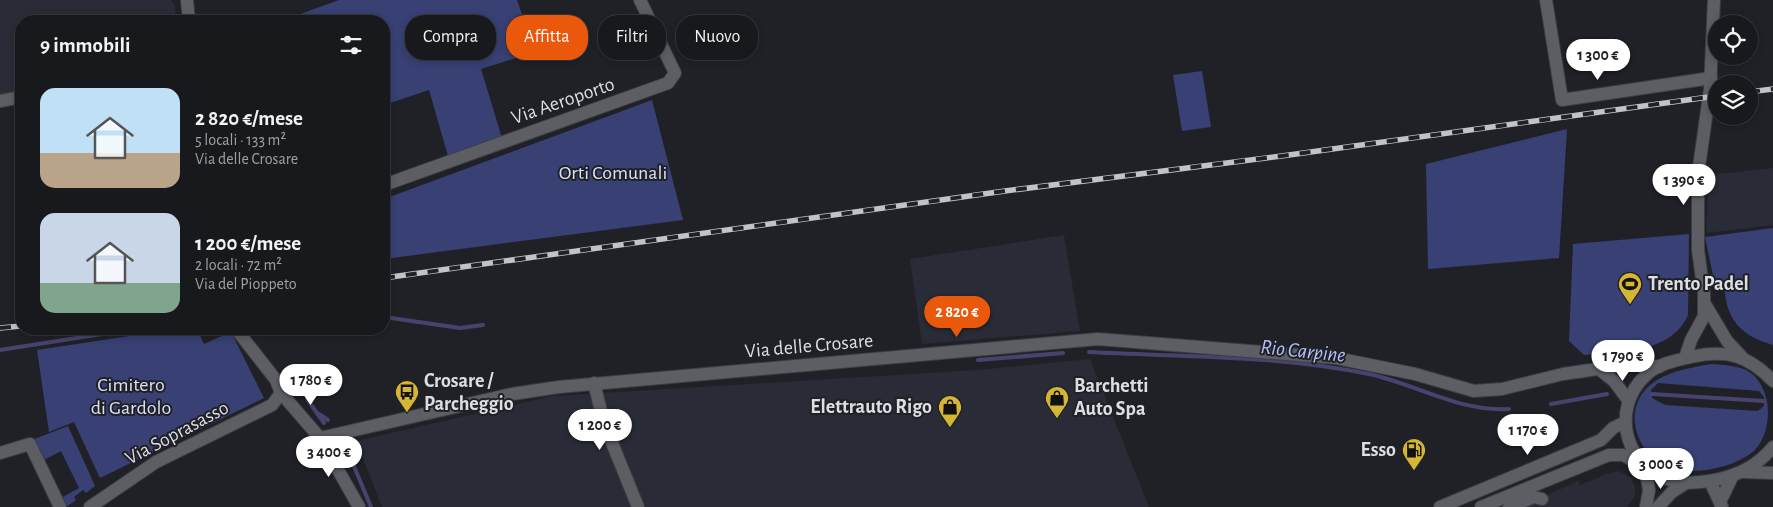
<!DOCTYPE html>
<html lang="it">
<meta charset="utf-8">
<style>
body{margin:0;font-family:"Alegreya Sans",sans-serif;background:#212226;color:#f1f3f6;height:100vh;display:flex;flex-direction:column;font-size:19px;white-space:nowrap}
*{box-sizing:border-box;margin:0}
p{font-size:16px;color:#9fa0a4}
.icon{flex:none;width:28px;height:28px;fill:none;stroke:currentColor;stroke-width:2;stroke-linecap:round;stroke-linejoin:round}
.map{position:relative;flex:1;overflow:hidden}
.panel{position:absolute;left:15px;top:15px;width:375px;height:320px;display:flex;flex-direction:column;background:#18191d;border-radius:20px;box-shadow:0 2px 8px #0003,0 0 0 1px #36383b}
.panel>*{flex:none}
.guide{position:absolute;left:405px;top:15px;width:475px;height:45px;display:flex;gap:10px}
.fabs{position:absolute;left:1708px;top:15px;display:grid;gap:10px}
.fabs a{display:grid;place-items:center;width:50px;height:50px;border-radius:50%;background:#18191d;box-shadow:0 2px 8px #0003,0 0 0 1px #36383b;font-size:25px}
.price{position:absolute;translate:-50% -42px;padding:0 11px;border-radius:18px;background:#fff;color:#222;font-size:16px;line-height:32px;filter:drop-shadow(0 1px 2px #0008)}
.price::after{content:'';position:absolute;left:50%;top:30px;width:15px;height:11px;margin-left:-8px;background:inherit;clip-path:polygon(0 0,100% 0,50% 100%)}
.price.current{background:#ea580c;color:#fff}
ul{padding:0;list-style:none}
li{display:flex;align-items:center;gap:15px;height:125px;padding:0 25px}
li span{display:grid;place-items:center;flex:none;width:140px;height:100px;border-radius:15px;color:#555}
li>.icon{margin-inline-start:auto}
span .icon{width:60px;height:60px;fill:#fffc;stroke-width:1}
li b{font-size:21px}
h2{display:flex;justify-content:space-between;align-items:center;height:60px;padding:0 25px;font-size:21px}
.pill{padding:0 18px;border-radius:20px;background:#18191d;box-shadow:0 2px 8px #0003,0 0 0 1px #36383b;font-size:18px;line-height:45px}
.pill.current{background:#ea580c;color:#fff}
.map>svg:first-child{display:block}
.built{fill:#292b36}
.green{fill:#384074;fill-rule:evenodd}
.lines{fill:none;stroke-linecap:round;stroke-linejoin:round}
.stream{stroke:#48436e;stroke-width:4}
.street-casing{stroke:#3d3e42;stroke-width:14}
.secondary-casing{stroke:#3d3e42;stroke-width:14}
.street{stroke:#5c5e64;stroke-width:12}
.secondary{stroke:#5c5e64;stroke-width:12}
.rail-casing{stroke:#c2c3c8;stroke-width:5.5}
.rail{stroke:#202127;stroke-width:4;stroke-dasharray:11;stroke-linecap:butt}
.labels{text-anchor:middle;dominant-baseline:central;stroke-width:4;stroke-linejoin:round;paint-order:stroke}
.street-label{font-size:20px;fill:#dddee2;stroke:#202127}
.park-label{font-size:20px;fill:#dbe1f5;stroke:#202127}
.poi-label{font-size:20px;font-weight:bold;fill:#dddee2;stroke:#202127;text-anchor:start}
.water-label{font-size:21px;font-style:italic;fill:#b5c3fe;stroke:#202127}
</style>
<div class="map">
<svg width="1773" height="507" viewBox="0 0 1773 507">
<rect width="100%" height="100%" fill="#202127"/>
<!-- built -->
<g class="built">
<path d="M 0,0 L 171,0 L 175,6 L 176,21 L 21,21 L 21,91 L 0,95 Z"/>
<path d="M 1773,168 L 1773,225 L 1706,233 L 1709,175 Z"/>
<path d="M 1064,235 L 1080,331 L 922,344 L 910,259 Z"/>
<path d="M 1090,359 L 1149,507 L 382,507 L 356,441 L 553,396 L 978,370 Z"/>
<path d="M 1619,471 L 1631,478 L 1635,487 L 1635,496 L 1627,507 L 1521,507 L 1578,481 L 1580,485 L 1609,473 Z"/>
</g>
<!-- green -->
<g class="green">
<path d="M 339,0 L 517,0 L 535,52 L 481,69 L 502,138 L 448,156 L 429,90 L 384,105 L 384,21 L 281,21 Z"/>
<path d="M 1202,71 L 1211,127 L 1182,131 L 1173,75 Z"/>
<path d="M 652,100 L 683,220 L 384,259 L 384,199 Z"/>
<path d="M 1567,129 L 1559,258 L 1428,269 L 1426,164 Z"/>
<path d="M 1773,228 L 1773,345 C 1739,335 1726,319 1724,284 L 1715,285 L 1705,237 Z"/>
<path d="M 1689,234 L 1688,315 C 1671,354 1620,351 1584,355 L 1569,341 L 1573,244 Z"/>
<path d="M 176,329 L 197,329 L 204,344 L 231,332 L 264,398 L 100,478 L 74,422 L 49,432 L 37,350 Z"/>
<path d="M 1711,364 C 1725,365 1739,365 1751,373 C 1773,391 1773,430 1755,450 C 1737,466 1707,472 1684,471 C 1646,470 1619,420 1645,390 C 1661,372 1689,368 1711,364 ZM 1658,383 L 1759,391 L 1764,397 L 1764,406 L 1758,411 L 1665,405 L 1652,398 L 1651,390 Z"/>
<path d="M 68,426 L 95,486 L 86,493 L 83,490 L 74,497 L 76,500 L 66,507 L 61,498 L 79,488 L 61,451 L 42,461 L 32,440 Z"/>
</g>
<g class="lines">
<!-- stream -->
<g class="stream">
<path d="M 384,317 L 460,328 L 483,325"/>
<path d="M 0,350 L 134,329"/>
<path d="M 1089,352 C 1181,357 1278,355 1369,374 C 1416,384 1459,412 1509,409"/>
<path d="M 978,360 L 1063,353"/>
<path d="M 1652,394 L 1764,401"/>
<path d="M 307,399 L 324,423"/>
<path d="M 1551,404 L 1607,394"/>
<path d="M 319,414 L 328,420"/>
<path d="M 342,447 L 353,464 L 371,507"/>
</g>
<!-- street casing -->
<g class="street-casing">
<g id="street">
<path d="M 1546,0 L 1562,100 L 1711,78"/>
<path d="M 0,101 L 21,97"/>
<path d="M 384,185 L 668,83 L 675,73 L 640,0"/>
<path d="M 1705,304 L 1727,341 L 1742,357"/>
<path d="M 1685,358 L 1691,340 L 1704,316 L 1704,293 L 1698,250 L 1698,174 L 1710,89 L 1714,0"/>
<path d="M 1599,369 L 1614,381 L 1628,400"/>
<path d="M 594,383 L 604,423 L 638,507"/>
<path d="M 281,393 L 320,438 L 359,507"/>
<path d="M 320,438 L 512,394 L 559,387 L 1098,339 L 1336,358 L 1415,374 L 1474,391 L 1502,389 L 1563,374 L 1639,363 L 1659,367"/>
<path d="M 0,453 L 30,444 L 60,507"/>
<path d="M 1645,467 L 1649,490 L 1646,507"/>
<path d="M 1710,481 L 1722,507"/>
<path d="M 1721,500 L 1733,475"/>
<path d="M 1658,507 L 1672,492 L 1686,483"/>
</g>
</g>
<!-- secondary casing -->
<g class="secondary-casing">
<g id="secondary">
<path d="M 187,0 L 189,21"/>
<path d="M 1773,381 C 1748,355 1726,349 1691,357 C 1677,360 1657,364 1646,375 C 1608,410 1626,473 1678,482 C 1690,484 1703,482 1715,480 C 1739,475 1757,466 1773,447"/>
<path d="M 1743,472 L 1773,473"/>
<path d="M 90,507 L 156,462 L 272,405 L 281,393 L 276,380 L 236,329"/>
<path d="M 1440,507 L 1601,440 L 1613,428 L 1625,422"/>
<path d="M 1481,507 L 1609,455 L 1623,455 L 1640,464"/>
<path d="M 1509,507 L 1534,497 L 1542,499"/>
</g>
</g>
<!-- street -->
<use href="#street" class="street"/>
<!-- secondary -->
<use href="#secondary" class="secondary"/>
<!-- rail casing -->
<g class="rail-casing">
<g id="rail">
<path d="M 1749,92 L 1773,89"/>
<path d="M 384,278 L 1005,191 L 1289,155 L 1716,96"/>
<path d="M 0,328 L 21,326"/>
</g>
</g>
<!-- rail -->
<use href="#rail" class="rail"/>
</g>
<!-- icons -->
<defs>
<g id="stadium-pin" transform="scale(1.25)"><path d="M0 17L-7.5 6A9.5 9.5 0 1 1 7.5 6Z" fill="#d5b534" stroke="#202127"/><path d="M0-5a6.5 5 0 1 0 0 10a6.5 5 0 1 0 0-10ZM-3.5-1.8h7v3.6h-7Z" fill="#111"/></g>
<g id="bus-pin" transform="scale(1.25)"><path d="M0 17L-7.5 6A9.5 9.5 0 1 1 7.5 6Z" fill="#d5b534" stroke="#202127"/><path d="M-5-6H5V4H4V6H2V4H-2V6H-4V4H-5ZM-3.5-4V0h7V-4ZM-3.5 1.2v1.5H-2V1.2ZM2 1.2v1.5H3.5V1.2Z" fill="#111"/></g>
<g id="shop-pin" transform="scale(1.25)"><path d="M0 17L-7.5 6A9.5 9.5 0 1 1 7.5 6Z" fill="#d5b534" stroke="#202127"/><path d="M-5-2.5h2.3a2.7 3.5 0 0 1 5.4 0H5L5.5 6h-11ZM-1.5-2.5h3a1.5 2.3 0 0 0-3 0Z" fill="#111"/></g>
<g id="fuel-pin" transform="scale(1.25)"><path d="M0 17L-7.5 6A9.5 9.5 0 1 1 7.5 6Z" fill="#d5b534" stroke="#202127"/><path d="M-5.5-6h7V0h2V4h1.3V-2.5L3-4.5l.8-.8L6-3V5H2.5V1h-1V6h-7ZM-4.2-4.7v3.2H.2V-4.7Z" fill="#111"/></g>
</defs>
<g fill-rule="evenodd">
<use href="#stadium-pin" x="1630" y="284"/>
<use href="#bus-pin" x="407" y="392"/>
<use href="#shop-pin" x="1057" y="398"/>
<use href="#shop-pin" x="950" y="407"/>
<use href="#fuel-pin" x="1414" y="450"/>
</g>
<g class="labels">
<!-- street labels -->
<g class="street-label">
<text transform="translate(563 101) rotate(-19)">Via Aeroporto</text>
<text transform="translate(809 346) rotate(-5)">Via delle Crosare</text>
<text transform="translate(177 433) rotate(-28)">Via Soprasasso</text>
</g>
<!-- park labels -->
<g class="park-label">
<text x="613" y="173">Orti Comunali</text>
<text x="131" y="385">Cimitero<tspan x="131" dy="23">di Gardolo</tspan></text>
</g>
<!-- poi labels -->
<g class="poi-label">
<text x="1648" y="284">Trento Padel</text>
<text x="424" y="381">Crosare /<tspan x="424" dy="23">Parcheggio</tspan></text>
<text x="1074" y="386">Barchetti<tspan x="1074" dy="23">Auto Spa</tspan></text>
<text x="932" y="407" text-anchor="end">Elettrauto Rigo</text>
<text x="1396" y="450" text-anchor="end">Esso</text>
</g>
<!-- water labels -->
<g class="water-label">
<text transform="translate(1303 351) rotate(6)">Rio Carpine</text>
</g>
</g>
</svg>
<div class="fabs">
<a><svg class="icon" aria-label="locate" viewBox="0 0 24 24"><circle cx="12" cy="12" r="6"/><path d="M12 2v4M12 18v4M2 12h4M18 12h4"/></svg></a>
<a><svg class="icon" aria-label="layers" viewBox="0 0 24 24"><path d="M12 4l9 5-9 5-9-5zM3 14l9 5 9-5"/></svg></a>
</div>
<b class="price" style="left:1598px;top:81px">1 300 €</b>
<b class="price" style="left:1684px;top:206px">1 390 €</b>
<b class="price current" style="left:957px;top:338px">2 820 €</b>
<b class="price" style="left:1623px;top:382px">1 790 €</b>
<b class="price" style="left:311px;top:406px">1 780 €</b>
<b class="price" style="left:600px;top:451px">1 200 €</b>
<b class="price" style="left:1528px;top:456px">1 170 €</b>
<b class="price" style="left:329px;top:478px">3 400 €</b>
<b class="price" style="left:1661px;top:490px">3 000 €</b>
<div class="guide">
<a class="pill">Compra</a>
<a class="pill current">Affitta</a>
<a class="pill">Filtri</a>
<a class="pill">Nuovo</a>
</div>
<section class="panel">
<h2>9 immobili<svg class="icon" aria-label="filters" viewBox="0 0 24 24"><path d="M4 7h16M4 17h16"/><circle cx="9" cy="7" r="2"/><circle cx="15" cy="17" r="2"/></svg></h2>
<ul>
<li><span style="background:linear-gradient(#bfe0f5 65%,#b9a48a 0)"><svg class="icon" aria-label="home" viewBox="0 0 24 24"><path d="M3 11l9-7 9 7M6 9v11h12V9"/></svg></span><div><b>2 820 €/mese</b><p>5 locali · 133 m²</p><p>Via delle Crosare</p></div></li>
<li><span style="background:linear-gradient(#c9d6e8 70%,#7fa58c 0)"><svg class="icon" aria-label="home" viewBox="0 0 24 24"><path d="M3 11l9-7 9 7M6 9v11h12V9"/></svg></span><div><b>1 200 €/mese</b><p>2 locali · 72 m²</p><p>Via del Pioppeto</p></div></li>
</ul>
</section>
</div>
